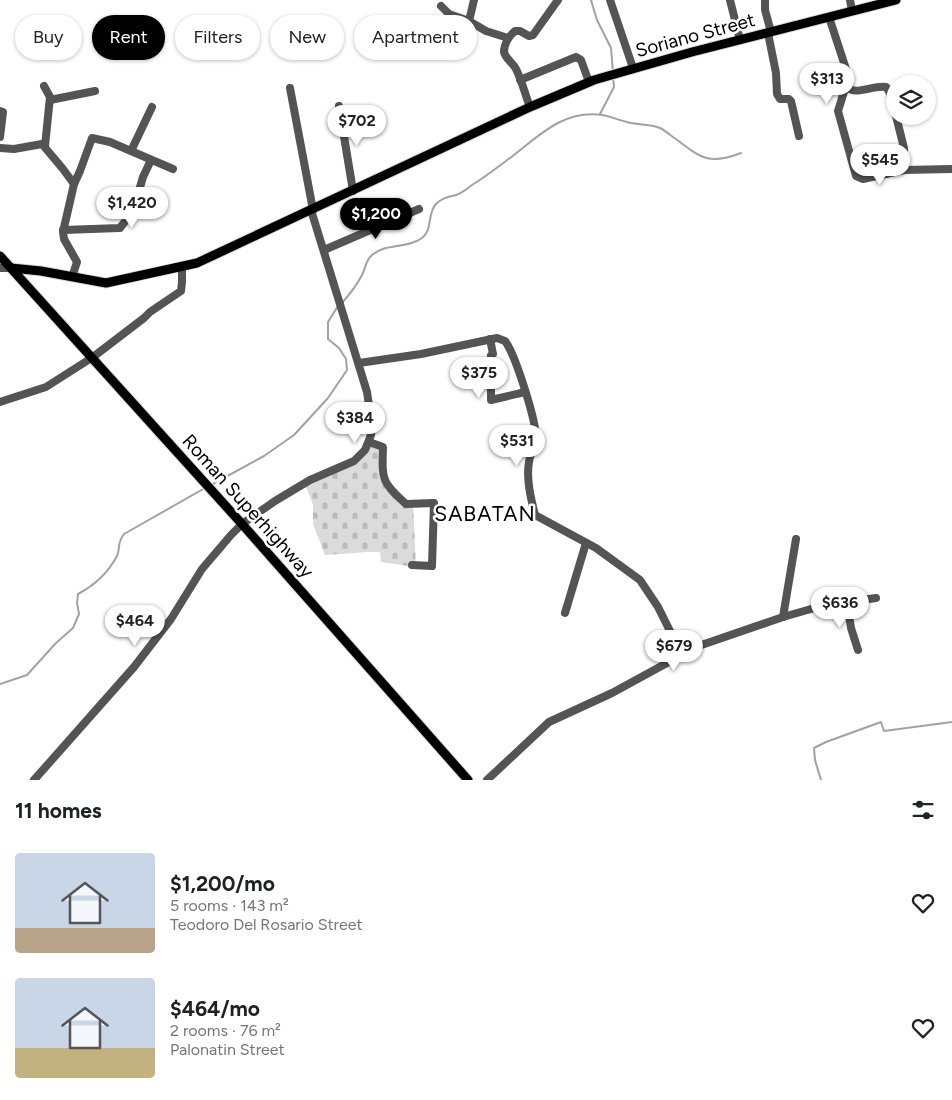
<!DOCTYPE html>
<meta charset="utf-8">
<style>
body{margin:0;font-family:Figtree,sans-serif;background:#f2f2f2;color:#202124;height:100vh;display:flex;flex-direction:column;font-size:19px;white-space:nowrap}
*{box-sizing:border-box;margin:0}
p{font-size:16px;color:#757577}
.icon{flex:none;width:28px;height:28px;fill:none;stroke:currentColor;stroke-width:2;stroke-linecap:round;stroke-linejoin:round}
.map{position:relative;height:780px;overflow:hidden}
.sheet{display:flex;flex-direction:column;background:#fff;flex:1}
.sheet>*{flex:none}
.guide{position:absolute;left:15px;top:15px;width:500px;height:45px;display:flex;gap:10px}
.buttons{position:absolute;left:886px;top:75px;display:grid;gap:10px}
.buttons a{display:grid;place-items:center;width:50px;height:50px;border-radius:50%;background:#fff;box-shadow:0 1px 4px #0004;font-size:25px}
.price{position:absolute;translate:-50% -42px;padding:0 11px;border-radius:18px;background:#fff;color:#222;font-size:16px;line-height:32px;filter:drop-shadow(0 1px 2px #0008)}
.price::after{content:'';position:absolute;left:50%;top:30px;width:15px;height:11px;margin-left:-8px;background:inherit;clip-path:polygon(0 0,100% 0,50% 100%)}
.price.on{background:#000;color:#fff}
ul{padding:0;list-style:none}
li{display:flex;align-items:center;gap:15px;height:125px;padding:0 15px}
li span{display:grid;place-items:center;flex:none;width:140px;height:100px;border-radius:5px;color:#555}
li>.icon{margin-inline-start:auto}
span .icon{width:60px;height:60px;fill:#fffc;stroke-width:1}
li b{font-size:21px}
h2{display:flex;justify-content:space-between;align-items:center;height:60px;padding:0 15px;font-size:21px}
.pill{padding:0 18px;border-radius:22px;background:#fff;box-shadow:0 1px 4px #0004;font-size:18px;line-height:45px}
.pill.on{background:#000;color:#fff}
.map>svg:first-child{display:block}
.cemetery{fill:url(#cemetery-stones)}
.lines{fill:none;stroke-linecap:round;stroke-linejoin:round}
.stream{stroke:#a2a2a2;stroke-width:2}
.major-casing{stroke:#dbdbdb;stroke-width:11}
.minor{stroke:#545454;stroke-width:8}
.major{stroke:#000;stroke-width:9}
.labels{text-anchor:middle;dominant-baseline:central;stroke-width:5;stroke-linejoin:round;paint-order:stroke}
.street-label{font-size:19px;fill:#000;stroke:#fff}
.quarter-label{font-size:21px;letter-spacing:1px;fill:#000;stroke:#fff}
</style>
<div class="map">
<svg width="952" height="780" viewBox="0 0 952 780">
<defs>
<pattern id="cemetery-stones" width="16" height="16" patternUnits="userSpaceOnUse" patternTransform="scale(1.25)"><rect width="16" height="16" fill="#dbdbdb"/><path d="M2 7V4a2 2 0 0 1 4 0v3zM10 15v-3a2 2 0 0 1 4 0v3z" fill="#bababa"/></pattern>
</defs>
<rect width="100%" height="100%" fill="#fff"/>
<!-- cemetery -->
<path class="cemetery" d="M 370,444 L 382,448 L 382,470 L 385,489 L 413,504 L 416,567 L 381,562 L 380,552 L 369,552 L 325,555 L 313,524 L 313,505 L 306,486 L 334,472 Z"/>
<g class="lines">
<!-- stream -->
<g class="stream">
<path d="M 591,0 L 597,20 L 611,48 L 613,73"/>
<path d="M 600,114 L 614,87 L 613,77"/>
<path d="M 342,303 C 349,295 357,285 362,275 C 366,268 365,261 372,255 C 385,243 407,249 422,238 C 433,230 427,213 436,204 C 442,198 448,197 456,195 C 462,193 467,189 472,185 C 484,178 495,169 506,161 C 535,140 561,109 602,115 C 610,116 618,120 627,122 C 637,125 652,124 660,128 C 666,131 671,136 676,139 C 702,159 710,165 741,153"/>
<path d="M 211,485 L 264,456 L 294,435 L 328,398 L 347,370 L 346,359 L 339,348 L 328,339 L 328,322 L 338,306"/>
<path d="M 0,684 L 27,675 L 56,643 L 73,628 L 79,614 L 77,603 L 78,594 C 95,585 108,573 117,556 C 121,547 116,545 124,534 L 205,488"/>
<path d="M 821,780 L 815,760 L 814,748 L 826,742 L 881,722 L 884,731 L 952,722"/>
</g>
<!-- major casing -->
<g class="major-casing">
<g id="major">
<path d="M 0,256 L 242,524 L 468,780"/>
<path d="M 11,268 L 41,271 L 106,283 L 197,263 L 530,107 L 594,80 L 692,52 L 896,0"/>
</g>
</g>
<!-- minor -->
<g class="minor">
<path d="M 474,0 L 469,21 L 486,31 L 508,38"/>
<path d="M 610,0 L 633,68"/>
<path d="M 730,0 L 740,40"/>
<path d="M 765,0 L 765,10 L 771,32"/>
<path d="M 850,0 L 852,11"/>
<path d="M 441,6 L 449,14 L 469,21"/>
<path d="M 829,17 L 846,69 L 847,82 L 838,111 L 856,176 L 863,179 L 904,170 L 952,169"/>
<path d="M 768,33 L 776,73 L 777,94 L 780,99 L 789,99 L 791,101 L 799,136"/>
<path d="M 520,80 L 576,57 L 581,60 L 589,82"/>
<path d="M 846,84 C 847,86 850,90 852,90 C 859,93 876,85 886,87 L 889,91 L 895,112"/>
<path d="M 44,86 L 50,97 L 45,146"/>
<path d="M 290,88 L 313,210"/>
<path d="M 50,100 L 95,91"/>
<path d="M 339,106 L 353,191"/>
<path d="M 530,107 C 525,94 522,81 516,69 C 513,63 505,58 504,52 C 504,44 509,36 515,31 L 520,31 L 529,36 L 533,35 L 558,0"/>
<path d="M 0,111 L 3,112 L 0,137"/>
<path d="M 896,116 L 904,148 L 904,170"/>
<path d="M 0,148 L 14,149 L 42,144 L 63,169 L 74,184"/>
<path d="M 131,151 L 152,107"/>
<path d="M 63,230 L 120,228 L 133,211 L 143,177 L 151,160"/>
<path d="M 324,250 L 419,209"/>
<path d="M 0,268 L 11,268"/>
<path d="M 72,277 L 77,262 L 64,239 L 63,232 L 74,184 L 80,171 L 92,138 L 110,142 L 173,169"/>
<path d="M 490,339 L 493,354 L 491,355 L 491,400 L 525,392"/>
<path d="M 359,363 L 421,354 L 497,338 L 505,341 C 515,354 537,422 536,440 C 535,447 530,454 529,462 C 526,479 531,499 535,515 L 596,548 L 640,580 L 658,607 L 681,653"/>
<path d="M 0,402 L 46,387 L 93,357 L 144,318 L 150,312 L 181,291 L 182,282 L 182,267"/>
<path d="M 369,442 L 383,447 C 382,479 381,482 406,504 L 434,503 L 432,566 L 412,565"/>
<path d="M 847,602 L 851,628 L 858,650"/>
<path d="M 565,613 L 586,543"/>
<path d="M 783,617 L 796,539"/>
<path d="M 34,780 L 134,667 L 171,619 L 202,569 L 231,535 L 242,524 L 275,501 L 310,480 L 354,461 L 365,450 L 371,435 L 372,425 L 367,392 L 311,210"/>
<path d="M 487,780 L 549,722 L 612,693 L 678,657 L 684,651 L 783,617 L 825,605 L 876,598"/>
</g>
<!-- major -->
<use href="#major" class="major"/>
</g>
<g class="labels">
<!-- street labels -->
<g class="street-label">
<text transform="translate(695 35) rotate(-15)">Soriano Street</text>
<text transform="translate(248 506) rotate(48)">Roman Superhighway</text>
</g>
<!-- quarter labels -->
<g class="quarter-label">
<text x="485" y="513">SABATAN</text>
</g>
</g>
</svg>
<div class="buttons">
<a><svg class="icon" aria-label="layers" viewBox="0 0 24 24"><path d="M12 4l9 5-9 5-9-5zM3 14l9 5 9-5"/></svg></a>
</div>
<b class="price" style="left:827px;top:105px">$313</b>
<b class="price" style="left:357px;top:147px">$702</b>
<b class="price" style="left:880px;top:186px">$545</b>
<b class="price" style="left:132px;top:229px">$1,420</b>
<b class="price on" style="left:376px;top:240px">$1,200</b>
<b class="price" style="left:479px;top:399px">$375</b>
<b class="price" style="left:355px;top:444px">$384</b>
<b class="price" style="left:517px;top:467px">$531</b>
<b class="price" style="left:840px;top:629px">$636</b>
<b class="price" style="left:135px;top:647px">$464</b>
<b class="price" style="left:674px;top:672px">$679</b>
<div class="guide">
<a class="pill">Buy</a>
<a class="pill on">Rent</a>
<a class="pill">Filters</a>
<a class="pill">New</a>
<a class="pill">Apartment</a>
</div>
</div>
<section class="sheet">
<h2>11 homes<svg class="icon" aria-label="filters" viewBox="0 0 24 24"><path d="M4 7h16M4 17h16"/><circle cx="9" cy="7" r="2"/><circle cx="15" cy="17" r="2"/></svg></h2>
<ul>
<li><span style="background:linear-gradient(#c9d6e8 75%,#b9a48a 0)"><svg class="icon" aria-label="home" viewBox="0 0 24 24"><path d="M3 11l9-7 9 7M6 9v11h12V9"/></svg></span><div><b>$1,200/mo</b><p>5 rooms · 143 m²</p><p>Teodoro Del Rosario Street</p></div><svg class="icon" aria-label="heart" viewBox="0 0 24 24"><path d="M12 20l-8-8c-3-5 5-10 8-4 3-6 11-1 8 4z"/></svg></li>
<li><span style="background:linear-gradient(#c9d6e8 70%,#c2b280 0)"><svg class="icon" aria-label="home" viewBox="0 0 24 24"><path d="M3 11l9-7 9 7M6 9v11h12V9"/></svg></span><div><b>$464/mo</b><p>2 rooms · 76 m²</p><p>Palonatin Street</p></div><svg class="icon" aria-label="heart" viewBox="0 0 24 24"><path d="M12 20l-8-8c-3-5 5-10 8-4 3-6 11-1 8 4z"/></svg></li>
</ul>
</section>
